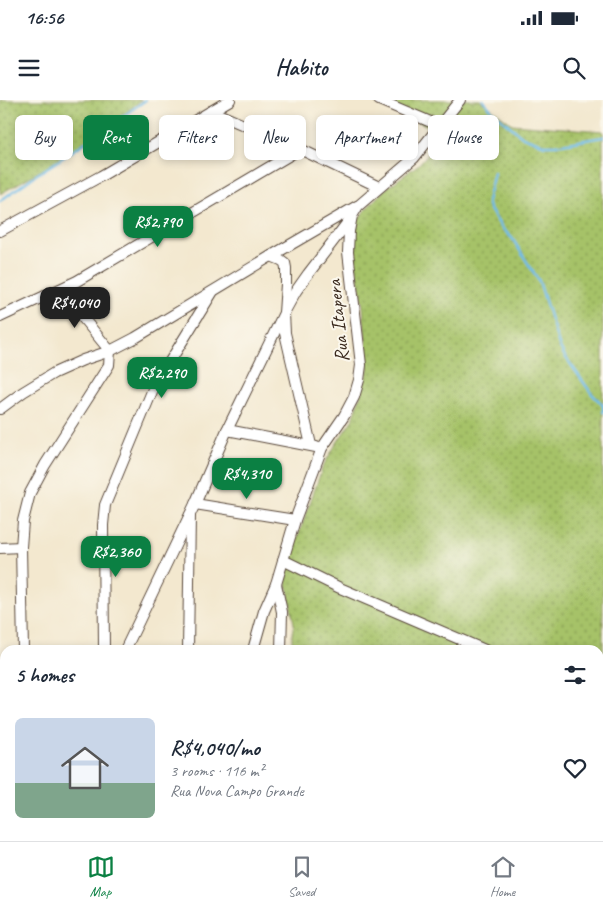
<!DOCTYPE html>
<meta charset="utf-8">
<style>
body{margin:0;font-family:Caveat,sans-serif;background:#f6f6f7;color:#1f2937;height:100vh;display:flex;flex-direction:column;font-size:19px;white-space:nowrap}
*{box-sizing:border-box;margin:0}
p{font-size:16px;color:#747a83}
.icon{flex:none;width:28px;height:28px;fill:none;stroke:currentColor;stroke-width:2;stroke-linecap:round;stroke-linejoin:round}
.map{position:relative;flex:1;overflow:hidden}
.side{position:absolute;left:0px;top:545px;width:604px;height:196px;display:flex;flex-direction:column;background:#fff;border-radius:15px 15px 0 0;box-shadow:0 2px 8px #0003}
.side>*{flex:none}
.hud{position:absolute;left:15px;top:15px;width:574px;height:45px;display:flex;gap:10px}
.price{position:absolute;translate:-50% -42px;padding:0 11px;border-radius:10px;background:#0b8043;color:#fff;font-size:16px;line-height:32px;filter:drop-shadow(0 1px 2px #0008)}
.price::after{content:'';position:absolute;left:50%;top:30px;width:15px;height:11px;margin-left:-8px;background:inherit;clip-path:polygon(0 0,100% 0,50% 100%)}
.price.on{background:#222;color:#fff}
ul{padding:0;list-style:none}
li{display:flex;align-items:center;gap:15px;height:125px;padding:0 15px}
li span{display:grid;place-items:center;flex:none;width:140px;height:100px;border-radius:8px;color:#555}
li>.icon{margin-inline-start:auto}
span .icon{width:60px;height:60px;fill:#fffc;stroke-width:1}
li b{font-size:21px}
h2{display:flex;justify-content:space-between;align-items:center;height:60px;padding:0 15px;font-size:21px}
.tag{padding:0 18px;border-radius:8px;background:#fff;box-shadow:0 2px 8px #0003;font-size:18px;line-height:45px}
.tag.on{background:#0b8043;color:#fff}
.status{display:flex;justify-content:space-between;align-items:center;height:35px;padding:0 25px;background:#fff;direction:ltr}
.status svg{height:14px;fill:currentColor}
header{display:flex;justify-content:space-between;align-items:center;height:65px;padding:0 15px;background:#fff;font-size:22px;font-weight:700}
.tab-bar{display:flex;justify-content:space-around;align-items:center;height:70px;border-top:1px solid #e0e1e3;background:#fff;font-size:14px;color:#747a83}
.tab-bar a{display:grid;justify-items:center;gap:2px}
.tab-bar .on{color:#0b8043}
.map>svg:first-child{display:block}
.grass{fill:url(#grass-dots);stroke:#707643}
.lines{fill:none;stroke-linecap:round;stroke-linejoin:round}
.stream{stroke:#70bcea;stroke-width:2.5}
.minor-casing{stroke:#574639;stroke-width:12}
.minor{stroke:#fff;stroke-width:10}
.labels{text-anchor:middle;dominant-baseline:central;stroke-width:4;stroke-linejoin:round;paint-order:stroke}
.street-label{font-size:20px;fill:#3b2a1e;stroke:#fbf7ec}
</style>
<div class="status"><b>16:56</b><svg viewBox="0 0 49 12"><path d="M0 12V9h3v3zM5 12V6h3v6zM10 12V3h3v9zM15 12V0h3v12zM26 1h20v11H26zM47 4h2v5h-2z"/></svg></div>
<header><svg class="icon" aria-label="menu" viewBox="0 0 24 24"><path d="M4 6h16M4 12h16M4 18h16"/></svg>Habito<svg class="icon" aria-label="search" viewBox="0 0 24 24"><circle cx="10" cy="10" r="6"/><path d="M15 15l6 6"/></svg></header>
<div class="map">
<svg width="603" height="741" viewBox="0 0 603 741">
<defs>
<pattern id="grass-dots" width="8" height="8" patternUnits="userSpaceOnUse" patternTransform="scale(1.25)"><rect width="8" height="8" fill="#a6c268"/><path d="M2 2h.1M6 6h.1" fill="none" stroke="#889e55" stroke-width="1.8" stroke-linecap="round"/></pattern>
</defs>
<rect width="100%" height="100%" fill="#fbf7ec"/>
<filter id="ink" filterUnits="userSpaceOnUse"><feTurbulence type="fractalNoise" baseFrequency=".02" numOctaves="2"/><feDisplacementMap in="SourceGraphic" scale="10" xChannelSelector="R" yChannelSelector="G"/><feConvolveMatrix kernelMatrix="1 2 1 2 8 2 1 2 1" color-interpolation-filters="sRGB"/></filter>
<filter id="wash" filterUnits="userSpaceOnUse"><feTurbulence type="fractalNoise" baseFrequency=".0096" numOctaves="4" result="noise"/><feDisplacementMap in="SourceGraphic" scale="20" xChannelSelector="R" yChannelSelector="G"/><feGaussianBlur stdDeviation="1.12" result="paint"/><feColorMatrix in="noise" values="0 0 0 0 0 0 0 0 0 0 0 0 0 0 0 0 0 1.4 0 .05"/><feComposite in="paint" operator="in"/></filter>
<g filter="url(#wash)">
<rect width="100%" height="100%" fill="#f3e8cf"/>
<!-- grass -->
<g class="grass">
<path d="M 0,0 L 142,0 L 135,5 L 104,32 L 54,63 L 0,94 Z"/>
<path d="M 377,0 L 480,0 L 512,24 L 603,31 L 603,741 L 293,741 L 293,736 L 599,736 L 599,550 L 292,550 L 292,533 L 294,524 L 286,480 L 295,445 L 323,366 L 336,344 L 354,317 L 368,270 L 363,207 L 355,160 L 355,134 L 358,120 L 365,110 L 384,90 L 419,64 L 444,35 Z"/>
</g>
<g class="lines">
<!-- stream -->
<g class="stream">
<path d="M 483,0 L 493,12 L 523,37 L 545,45 L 556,45 L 603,37"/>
<path d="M 494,73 L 487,101 L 489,108 L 501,127 L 512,138 L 539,181 L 559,245 L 564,255 L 592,294 L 600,302 L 603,306 L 603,312"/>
<path d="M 0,101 L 36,75 L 64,57 L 146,0"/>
<path d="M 599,643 L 603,646"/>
<path d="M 370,741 L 380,736"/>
</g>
</g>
</g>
<g filter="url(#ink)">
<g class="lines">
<!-- minor casing -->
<g class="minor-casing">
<g id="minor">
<path d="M 379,0 L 440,26"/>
<path d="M 211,11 L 300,49 L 379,87"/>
<path d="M 0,131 L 101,76 L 230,0"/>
<path d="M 271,156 L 281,160 L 285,163 L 286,168 L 286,184 L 284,213 L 285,233 L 311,345"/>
<path d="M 0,217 L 77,181 L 300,49"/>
<path d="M 0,309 L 23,292 L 54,273 L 83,260 L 110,251 L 135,238 L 271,156 L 357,106"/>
<path d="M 227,330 L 316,347"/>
<path d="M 195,404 L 295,420"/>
<path d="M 0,448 L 21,447"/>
<path d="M 283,460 L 340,488 L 485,550"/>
<path d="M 276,484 L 282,512 L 281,550"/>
<path d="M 23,550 L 21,447 L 23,421 L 30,393 L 45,365 L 109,265 L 110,251 L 60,190"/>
<path d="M 104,550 L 103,425 L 105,405 L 153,289 L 212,193"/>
<path d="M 125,550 L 195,404 L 227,330 L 284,213 L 296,191 L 308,174 L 351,118"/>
<path d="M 188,550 L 190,415"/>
<path d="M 253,550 L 264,511 L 276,484 L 295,420 L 322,348 L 344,316 L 354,297 L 359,280 L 361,265 L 348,152 L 349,131 L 352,116 L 358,106 L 414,58 L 460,0"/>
<path d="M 599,627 L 603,631"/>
<path d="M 28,736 L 28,741"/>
<path d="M 37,741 L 39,736"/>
<path d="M 115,741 L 115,736"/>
<path d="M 186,741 L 186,736"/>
<path d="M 220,741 L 222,736"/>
<path d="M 269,741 L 270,736"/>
</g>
</g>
<!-- minor -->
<use href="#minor" class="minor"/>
</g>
</g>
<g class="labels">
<!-- street labels -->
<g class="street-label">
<text transform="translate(338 221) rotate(-96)">Rua Itapera</text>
</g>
</g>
</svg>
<b class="price" style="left:158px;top:148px">R$2,790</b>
<b class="price on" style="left:75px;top:229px">R$4,040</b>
<b class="price" style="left:162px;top:299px">R$2,290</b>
<b class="price" style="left:247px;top:400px">R$4,310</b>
<b class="price" style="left:116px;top:478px">R$2,360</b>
<div class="hud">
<a class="tag">Buy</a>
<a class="tag on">Rent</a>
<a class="tag">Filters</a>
<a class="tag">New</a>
<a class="tag">Apartment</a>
<a class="tag">House</a>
</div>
<section class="side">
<h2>5 homes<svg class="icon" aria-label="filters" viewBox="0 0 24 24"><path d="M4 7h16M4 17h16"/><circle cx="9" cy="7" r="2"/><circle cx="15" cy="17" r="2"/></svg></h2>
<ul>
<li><span style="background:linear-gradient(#c9d6e8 65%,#7fa58c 0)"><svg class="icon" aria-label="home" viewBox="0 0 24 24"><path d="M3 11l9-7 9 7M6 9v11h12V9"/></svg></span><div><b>R$4,040/mo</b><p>3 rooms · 116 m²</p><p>Rua Nova Campo Grande</p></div><svg class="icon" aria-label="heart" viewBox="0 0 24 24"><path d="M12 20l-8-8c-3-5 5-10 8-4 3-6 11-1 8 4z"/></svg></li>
</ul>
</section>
</div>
<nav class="tab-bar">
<a class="on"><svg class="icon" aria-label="map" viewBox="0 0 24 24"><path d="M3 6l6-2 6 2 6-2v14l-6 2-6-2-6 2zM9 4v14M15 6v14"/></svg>Map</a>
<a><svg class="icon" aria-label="saved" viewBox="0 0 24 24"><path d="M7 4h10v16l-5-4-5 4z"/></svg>Saved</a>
<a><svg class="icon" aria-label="home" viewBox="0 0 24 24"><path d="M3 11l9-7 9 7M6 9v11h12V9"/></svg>Home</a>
</nav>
